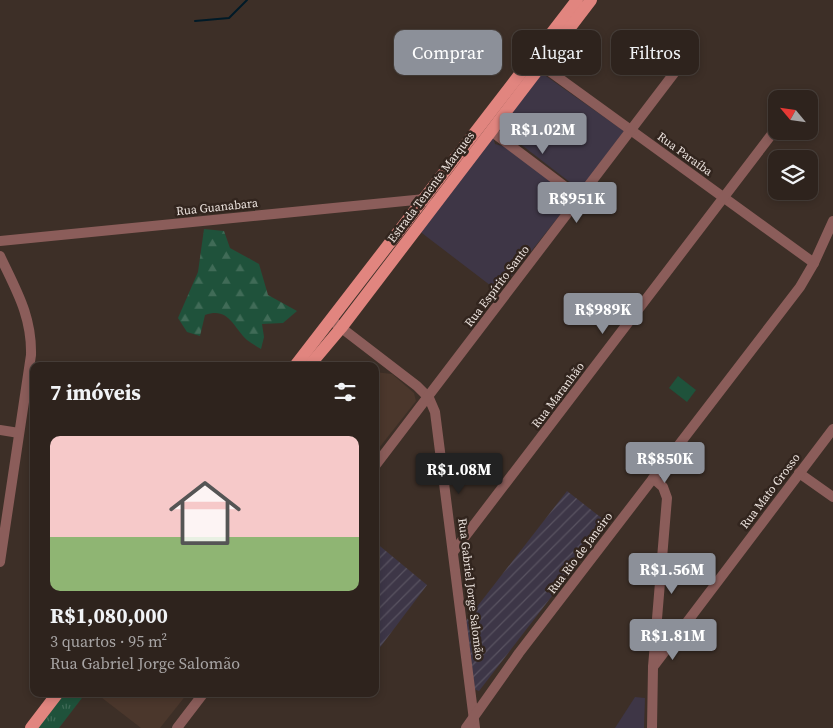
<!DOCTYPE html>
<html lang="pt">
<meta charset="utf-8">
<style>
body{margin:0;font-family:"Source Serif 4",serif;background:#3a2f2a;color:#f1f3f6;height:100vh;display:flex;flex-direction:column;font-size:19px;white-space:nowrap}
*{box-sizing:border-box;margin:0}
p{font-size:16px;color:#a7a4a4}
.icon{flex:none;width:28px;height:28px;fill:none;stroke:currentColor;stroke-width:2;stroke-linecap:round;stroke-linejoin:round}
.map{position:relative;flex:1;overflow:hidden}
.drawer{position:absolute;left:30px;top:362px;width:349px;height:335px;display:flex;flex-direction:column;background:#2e231d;border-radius:10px;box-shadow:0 2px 8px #0003,0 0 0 1px #49403b}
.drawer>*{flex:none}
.hud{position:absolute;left:394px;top:30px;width:364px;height:45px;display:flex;gap:10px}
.needle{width:32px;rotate:299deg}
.controls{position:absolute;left:768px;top:90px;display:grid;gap:10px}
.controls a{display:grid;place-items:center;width:50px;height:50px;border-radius:10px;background:#2e231d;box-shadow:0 2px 8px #0003,0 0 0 1px #49403b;font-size:25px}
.price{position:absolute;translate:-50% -42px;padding:0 11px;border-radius:5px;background:#8c9099;color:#fff;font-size:16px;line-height:32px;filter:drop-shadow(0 1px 2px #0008)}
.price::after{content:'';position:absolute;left:50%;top:30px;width:15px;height:11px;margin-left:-8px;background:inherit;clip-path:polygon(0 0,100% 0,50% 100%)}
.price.active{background:#222;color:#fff}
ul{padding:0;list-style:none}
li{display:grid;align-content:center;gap:10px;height:265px;padding:0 20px}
li span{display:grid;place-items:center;height:155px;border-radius:10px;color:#555}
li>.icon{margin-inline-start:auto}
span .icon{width:90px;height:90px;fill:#fffc;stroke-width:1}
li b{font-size:21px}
h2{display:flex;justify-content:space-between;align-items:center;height:60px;padding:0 20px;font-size:21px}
.pill{padding:0 18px;border-radius:10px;background:#2e231d;box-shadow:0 2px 8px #0003,0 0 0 1px #49403b;font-size:18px;line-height:45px}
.pill.active{background:#8c9099;color:#fff}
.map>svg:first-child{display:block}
.built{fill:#4b372c}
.industrial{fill:url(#industrial-furrows)}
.education{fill:#3e3646}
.grass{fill:url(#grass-tufts)}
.forest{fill:url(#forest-firs)}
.pitch{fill:#1f523b}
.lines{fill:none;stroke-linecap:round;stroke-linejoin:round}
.stream{stroke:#001a27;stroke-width:2}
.minor{stroke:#8b5d5a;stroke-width:10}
.major{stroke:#e1857f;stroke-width:12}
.labels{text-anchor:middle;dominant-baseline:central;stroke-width:5;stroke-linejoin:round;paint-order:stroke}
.street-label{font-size:12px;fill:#ebe2dd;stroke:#32251e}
</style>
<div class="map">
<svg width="833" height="728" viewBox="0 0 833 728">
<defs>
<pattern id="industrial-furrows" width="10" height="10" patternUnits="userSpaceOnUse" patternTransform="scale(1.25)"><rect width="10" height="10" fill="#3d3647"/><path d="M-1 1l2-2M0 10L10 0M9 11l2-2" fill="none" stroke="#595361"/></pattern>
<pattern id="grass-tufts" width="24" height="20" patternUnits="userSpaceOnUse" patternTransform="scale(1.25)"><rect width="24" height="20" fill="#1f523b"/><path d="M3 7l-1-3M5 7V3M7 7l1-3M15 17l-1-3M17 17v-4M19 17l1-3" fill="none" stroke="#406b57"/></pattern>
<pattern id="forest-firs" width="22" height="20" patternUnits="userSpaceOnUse" patternTransform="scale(1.25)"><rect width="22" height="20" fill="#1f523b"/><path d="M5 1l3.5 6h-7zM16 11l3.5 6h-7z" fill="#406b57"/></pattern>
</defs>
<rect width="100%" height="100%" fill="#3d2f27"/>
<!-- built -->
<g class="built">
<path d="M 375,372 L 392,374 L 414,393 L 416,401 L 375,453 Z"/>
<path d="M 97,694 L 187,694 L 160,728 L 141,728 Z"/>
</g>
<!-- industrial -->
<g class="industrial">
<path d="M 567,491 L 608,523 L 479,691 L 474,689 L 466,621 Z"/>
<path d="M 375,542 L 427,585 L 375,654 Z"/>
</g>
<!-- education -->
<g class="education">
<path d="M 536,69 L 624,131 L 580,190 L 493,123 Z"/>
<path d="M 493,137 L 495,144 L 506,147 L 557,184 L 571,201 L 499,292 L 414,227 Z"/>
<path d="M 635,697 L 645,698 L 644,728 L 615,728 Z"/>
</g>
<!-- grass -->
<path class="grass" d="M 61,694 L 85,694 L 59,728 L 37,728 Z"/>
<!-- forest -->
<path class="forest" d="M 204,229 L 224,231 L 230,248 L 259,264 L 268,295 L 297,311 L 283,323 L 262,324 L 264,337 L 261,349 C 256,346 251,343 247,340 C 232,326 229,307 205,315 L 200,336 L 187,332 L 178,318 L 198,272 Z"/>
<!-- pitch -->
<path class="pitch" d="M 678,376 L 696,390 L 687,402 L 669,388 Z"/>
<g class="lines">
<!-- stream -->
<path class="stream" d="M 195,21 L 229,18 L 247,0"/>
<!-- minor -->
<g class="minor">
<path d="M 541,65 L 814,263"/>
<path d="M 491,131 L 580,198"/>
<path d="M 0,241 L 425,199 L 427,201"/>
<path d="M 0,256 C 16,290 32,316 31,355 L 0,562"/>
<path d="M 335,323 L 417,386 L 429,398 L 435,412 L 475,728"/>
<path d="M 0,430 L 19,433"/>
<path d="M 375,466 L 675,72"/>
<path d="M 799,473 L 833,497"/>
<path d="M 454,551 L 772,134"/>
<path d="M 653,667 L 833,429"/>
<path d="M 177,728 L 203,694"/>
<path d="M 466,728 L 519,653 L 800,287 L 814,263 L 833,221"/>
<path d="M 652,728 L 653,667 L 667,498 L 663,487 L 653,478"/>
</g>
<!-- major -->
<g class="major">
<path d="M 295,366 L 577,0"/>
<path d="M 309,366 L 341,328 L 591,0"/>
<path d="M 31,728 L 57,694"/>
</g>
</g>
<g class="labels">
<!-- street labels -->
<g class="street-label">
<text transform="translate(685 154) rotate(36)">Rua Paraíba</text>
<text transform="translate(431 187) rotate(-53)">Estrada Tenente Marques</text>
<text transform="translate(217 207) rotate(-6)">Rua Guanabara</text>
<text transform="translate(497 286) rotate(-53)">Rua Espírito Santo</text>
<text transform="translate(558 395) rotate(-53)">Rua Maranhão</text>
<text transform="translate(770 491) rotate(-53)">Rua Mato Grosso</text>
<text transform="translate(580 553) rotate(-53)">Rua Rio de Janeiro</text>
<text transform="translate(471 589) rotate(83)">Rua Gabriel Jorge Salomão</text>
</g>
</g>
</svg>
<div class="controls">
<a><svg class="needle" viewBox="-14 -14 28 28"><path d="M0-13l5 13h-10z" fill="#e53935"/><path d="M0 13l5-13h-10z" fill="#a7a4a4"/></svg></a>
<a><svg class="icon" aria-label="layers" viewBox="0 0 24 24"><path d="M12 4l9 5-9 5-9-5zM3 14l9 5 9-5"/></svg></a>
</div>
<b class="price" style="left:543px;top:155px">R$1.02M</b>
<b class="price" style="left:577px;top:224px">R$951K</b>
<b class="price" style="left:603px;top:335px">R$989K</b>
<b class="price" style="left:665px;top:484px">R$850K</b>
<b class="price active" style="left:459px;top:495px">R$1.08M</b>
<b class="price" style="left:672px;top:595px">R$1.56M</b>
<b class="price" style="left:673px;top:661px">R$1.81M</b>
<div class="hud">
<a class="pill active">Comprar</a>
<a class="pill">Alugar</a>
<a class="pill">Filtros</a>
</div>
<section class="drawer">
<h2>7 imóveis<svg class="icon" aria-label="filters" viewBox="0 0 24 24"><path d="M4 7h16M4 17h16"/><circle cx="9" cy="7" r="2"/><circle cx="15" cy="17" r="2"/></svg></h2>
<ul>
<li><span style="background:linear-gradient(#f6c9c9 65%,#8fb573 0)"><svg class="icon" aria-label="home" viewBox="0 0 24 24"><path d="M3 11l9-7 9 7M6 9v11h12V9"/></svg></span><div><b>R$1,080,000</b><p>3 quartos · 95 m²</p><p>Rua Gabriel Jorge Salomão</p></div></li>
</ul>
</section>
</div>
